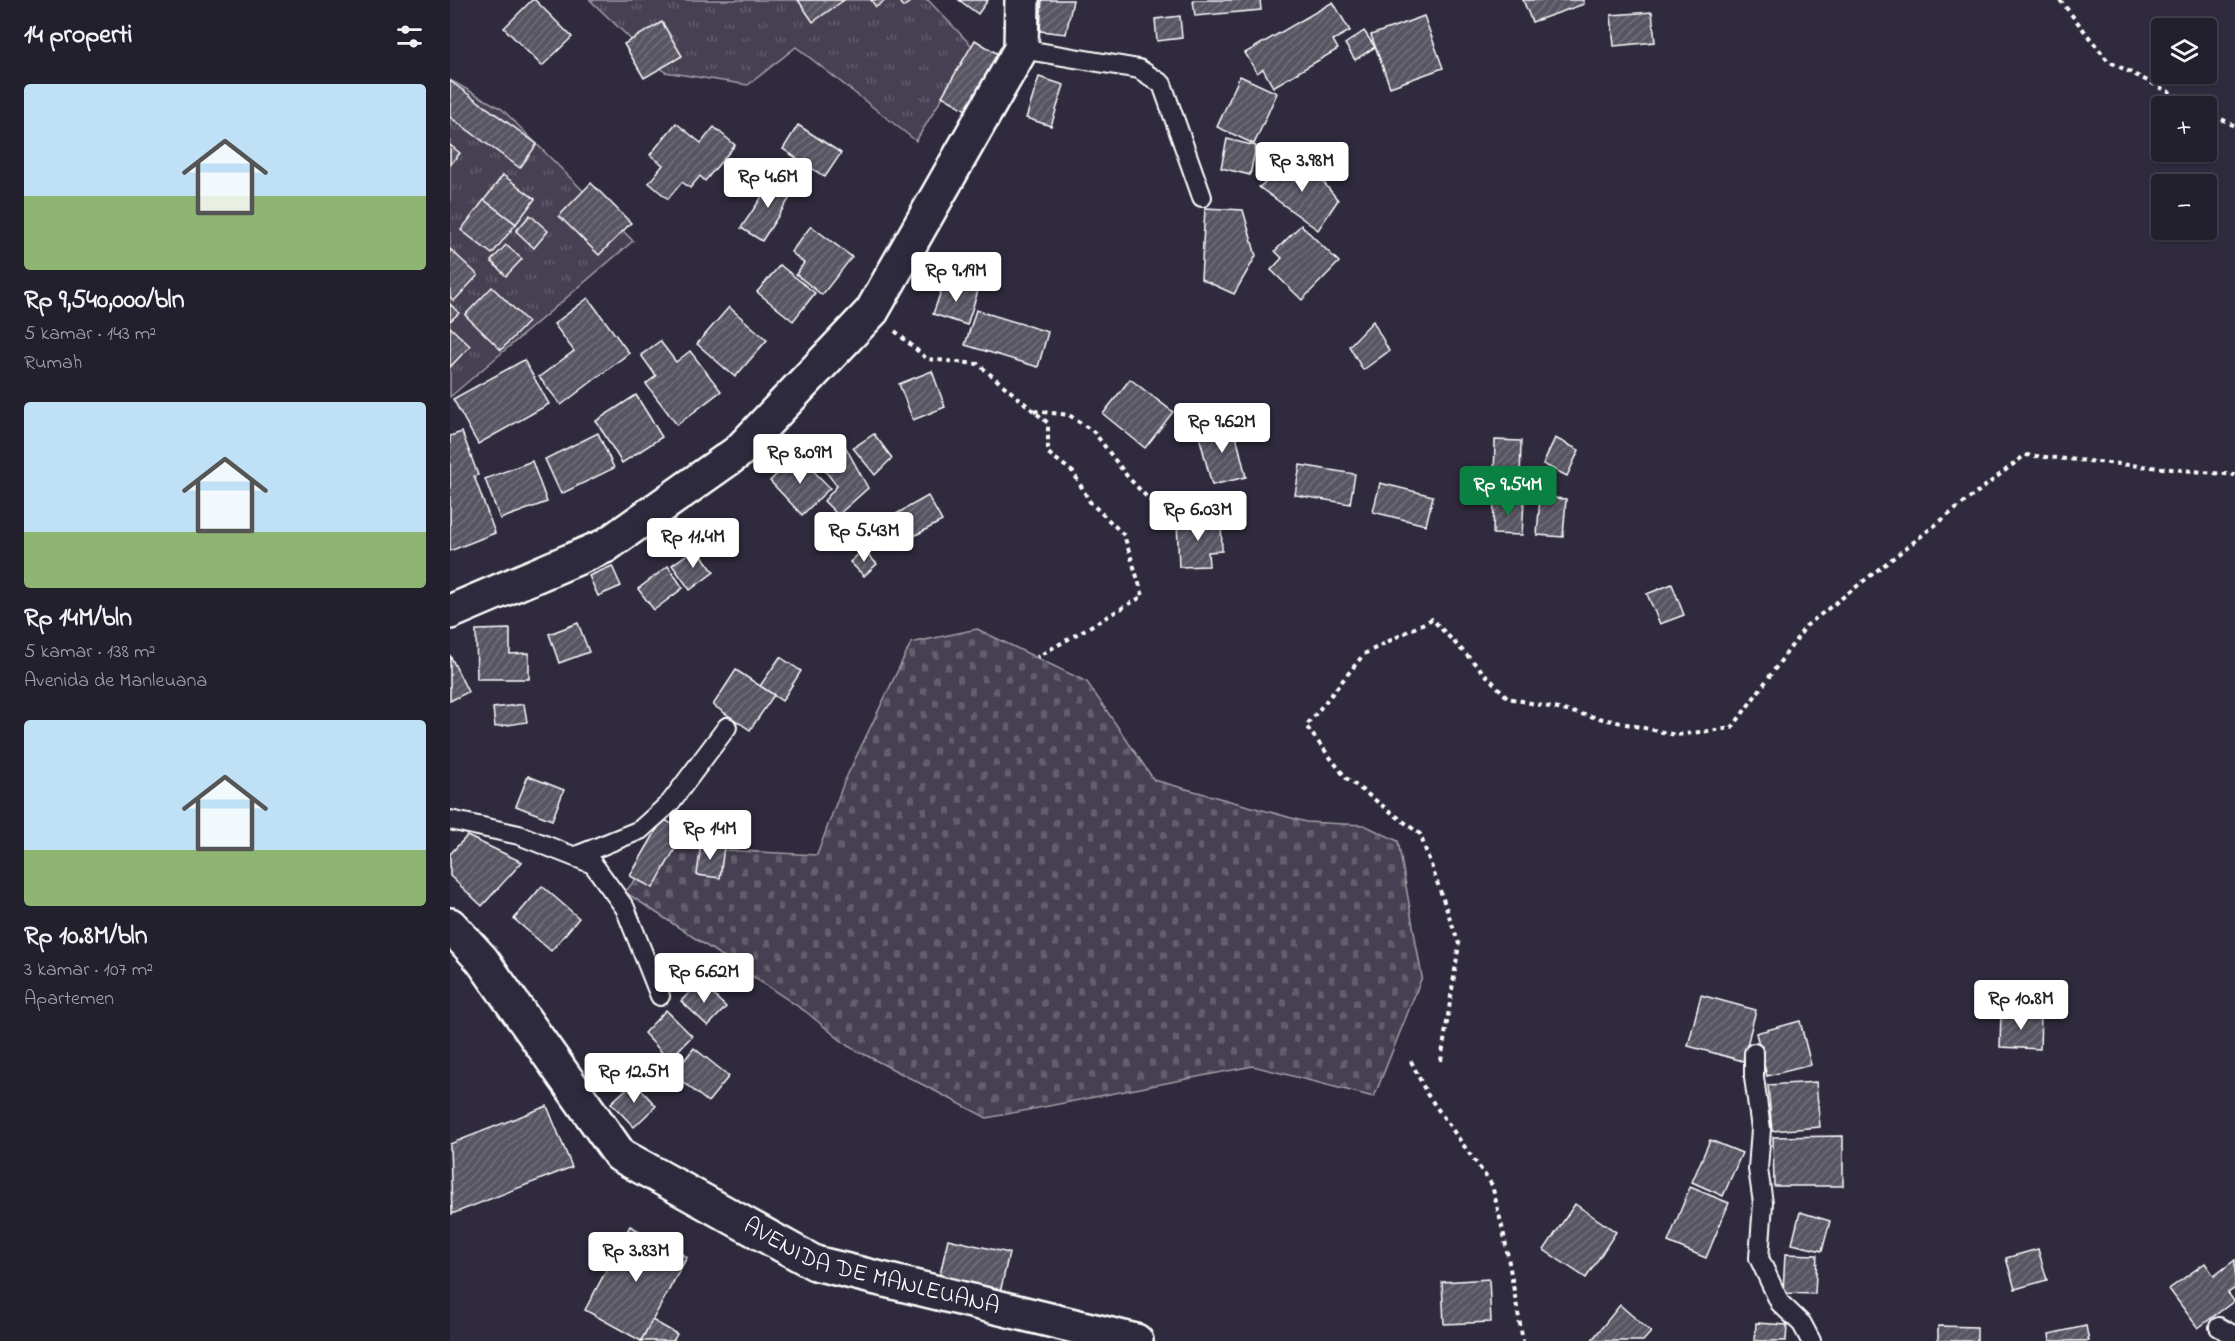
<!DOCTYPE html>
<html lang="id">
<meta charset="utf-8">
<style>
body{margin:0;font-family:"Indie Flower",sans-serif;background:#2f2d3a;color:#f1f3f6;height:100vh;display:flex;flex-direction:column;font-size:22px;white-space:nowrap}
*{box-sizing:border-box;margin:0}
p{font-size:20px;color:#a3a3aa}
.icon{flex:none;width:33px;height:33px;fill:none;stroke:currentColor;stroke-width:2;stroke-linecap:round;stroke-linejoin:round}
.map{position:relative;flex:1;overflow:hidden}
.details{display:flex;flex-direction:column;background:#23202e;width:450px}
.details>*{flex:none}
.fabs{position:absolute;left:1701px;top:18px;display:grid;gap:12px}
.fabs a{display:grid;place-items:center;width:66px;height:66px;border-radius:6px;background:#23202e;box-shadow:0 2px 4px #0004,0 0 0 2px #403e4a;font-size:30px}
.price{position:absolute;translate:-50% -51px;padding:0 14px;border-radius:6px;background:#fff;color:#222;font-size:20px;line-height:39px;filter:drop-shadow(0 2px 3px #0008)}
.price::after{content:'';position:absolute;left:50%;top:36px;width:18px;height:14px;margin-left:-9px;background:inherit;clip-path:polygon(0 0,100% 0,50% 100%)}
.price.on{background:#0b8043;color:#fff}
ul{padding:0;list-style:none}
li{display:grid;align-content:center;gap:12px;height:318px;padding:0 24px}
li span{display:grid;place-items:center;height:186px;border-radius:6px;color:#555}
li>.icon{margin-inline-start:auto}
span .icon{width:108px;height:108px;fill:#fffc;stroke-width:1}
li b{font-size:26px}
h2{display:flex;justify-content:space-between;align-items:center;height:72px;padding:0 24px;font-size:26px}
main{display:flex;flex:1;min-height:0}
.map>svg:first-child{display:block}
.grass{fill:url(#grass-tufts);stroke:#a2a0a8;stroke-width:1.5}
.cemetery{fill:url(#cemetery-stones);stroke:#a2a0a8;stroke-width:1.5}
.building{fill:url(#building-hatch);stroke:#fff;stroke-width:1.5}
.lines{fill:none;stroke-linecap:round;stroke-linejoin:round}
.service-casing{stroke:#fff;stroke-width:22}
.tertiary-casing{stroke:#fff;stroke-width:38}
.path{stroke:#fff;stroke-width:4;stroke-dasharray:4.5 4.5;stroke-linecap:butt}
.service{stroke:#2f2a3d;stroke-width:18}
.tertiary{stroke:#2f2a3d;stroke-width:33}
.labels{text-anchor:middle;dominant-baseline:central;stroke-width:5;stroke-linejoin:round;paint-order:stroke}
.street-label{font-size:24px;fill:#fff;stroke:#2f2a3d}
</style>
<main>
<section class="details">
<h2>14 properti<svg class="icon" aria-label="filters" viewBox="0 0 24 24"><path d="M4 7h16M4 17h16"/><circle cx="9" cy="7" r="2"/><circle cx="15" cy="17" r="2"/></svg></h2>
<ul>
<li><span style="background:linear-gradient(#bfe0f5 60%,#8fb573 0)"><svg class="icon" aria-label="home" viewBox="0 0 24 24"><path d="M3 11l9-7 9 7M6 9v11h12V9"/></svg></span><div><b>Rp 9,540,000/bln</b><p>5 kamar · 143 m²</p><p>Rumah</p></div></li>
<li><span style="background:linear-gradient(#bfe0f5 70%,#8fb573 0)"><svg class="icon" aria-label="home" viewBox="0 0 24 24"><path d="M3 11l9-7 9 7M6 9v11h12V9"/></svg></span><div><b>Rp 14M/bln</b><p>5 kamar · 138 m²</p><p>Avenida de Manleuana</p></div></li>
<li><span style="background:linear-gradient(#bfe0f5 70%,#8fb573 0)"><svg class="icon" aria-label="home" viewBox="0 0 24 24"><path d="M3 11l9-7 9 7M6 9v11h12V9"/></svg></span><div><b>Rp 10.8M/bln</b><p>3 kamar · 107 m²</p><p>Apartemen</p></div></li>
</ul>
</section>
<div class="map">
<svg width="1785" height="1341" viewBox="0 0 1785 1341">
<defs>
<pattern id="grass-tufts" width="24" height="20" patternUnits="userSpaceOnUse" patternTransform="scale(1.5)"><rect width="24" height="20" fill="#464152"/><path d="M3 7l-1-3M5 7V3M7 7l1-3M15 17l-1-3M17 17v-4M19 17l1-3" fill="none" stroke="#625e6c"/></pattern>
<pattern id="cemetery-stones" width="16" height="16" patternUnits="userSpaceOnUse" patternTransform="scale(1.5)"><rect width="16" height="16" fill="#464152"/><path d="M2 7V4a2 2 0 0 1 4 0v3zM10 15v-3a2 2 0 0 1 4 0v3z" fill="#625e6c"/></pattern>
<pattern id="building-hatch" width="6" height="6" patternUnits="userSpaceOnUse" patternTransform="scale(1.5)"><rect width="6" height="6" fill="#595564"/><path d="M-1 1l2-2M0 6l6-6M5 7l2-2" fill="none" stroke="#726e7b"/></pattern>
</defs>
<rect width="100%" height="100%" fill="#2f2a3d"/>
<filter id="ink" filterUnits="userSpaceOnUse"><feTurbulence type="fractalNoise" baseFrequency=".0167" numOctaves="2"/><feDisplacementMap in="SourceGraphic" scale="12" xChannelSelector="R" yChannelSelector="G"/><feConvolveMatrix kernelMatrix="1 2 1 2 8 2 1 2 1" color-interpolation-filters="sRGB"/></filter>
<g filter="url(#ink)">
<!-- grass -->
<g class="grass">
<path d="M 140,0 L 478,0 L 523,47 L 466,141 L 346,47 L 298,85 L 215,72 Z"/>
<path d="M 0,80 L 52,109 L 183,241 L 0,397 Z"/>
</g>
<!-- cemetery -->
<path class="cemetery" d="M 527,629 L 637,682 L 704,780 L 856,822 L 914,825 L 948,841 L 972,977 L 924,1097 L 803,1066 L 537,1118 L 398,1046 L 355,1011 L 175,892 L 212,847 L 367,855 L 394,782 L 461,643 Z"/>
<!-- building -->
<g class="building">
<path d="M 82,0 L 85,0 L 122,37 L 92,66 L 54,28 Z"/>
<path d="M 348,0 L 394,0 L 363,22 Z"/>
<path d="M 421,0 L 436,0 L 426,7 Z"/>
<path d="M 448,0 L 463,0 L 453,7 Z"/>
<path d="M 509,0 L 538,0 L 528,14 Z"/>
<path d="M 592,0 L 623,0 L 616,34 L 590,31 Z"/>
<path d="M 743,0 L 810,0 L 811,10 L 745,16 Z"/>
<path d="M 1073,0 L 1133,0 L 1134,4 L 1082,22 Z"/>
<path d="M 883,2 L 900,31 L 883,40 L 888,49 L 823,87 L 813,69 L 807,73 L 795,53 Z"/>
<path d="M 1202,12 L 1205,42 L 1164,46 L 1161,15 Z"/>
<path d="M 730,16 L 732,38 L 707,41 L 705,19 Z"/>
<path d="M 974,16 L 993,68 L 940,87 L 921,35 Z"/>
<path d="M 212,22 L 232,56 L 194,78 L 174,44 Z"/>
<path d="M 914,31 L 925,47 L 905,60 L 895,44 Z"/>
<path d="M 525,40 L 548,54 L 516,110 L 492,96 Z"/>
<path d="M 790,76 L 827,93 L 804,144 L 767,127 Z"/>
<path d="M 589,77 L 614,85 L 601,126 L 576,118 Z"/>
<path d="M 0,81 L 87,144 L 70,168 L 0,117 Z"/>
<path d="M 226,123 L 251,143 L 264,127 L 285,145 L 255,181 L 250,176 L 240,188 L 232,182 L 218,199 L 199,183 L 213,165 L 200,155 Z"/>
<path d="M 348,125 L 391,153 L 375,177 L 333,149 Z"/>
<path d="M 777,139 L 806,146 L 800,175 L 771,168 Z"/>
<path d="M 0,145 L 10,153 L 0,165 Z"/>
<path d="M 852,156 L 888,200 L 868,230 L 809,187 Z"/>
<path d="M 53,175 L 85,199 L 66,224 L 34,200 Z"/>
<path d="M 325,177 L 345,190 L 312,241 L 291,228 Z"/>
<path d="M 141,183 L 181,223 L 149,255 L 109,216 Z"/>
<path d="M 34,200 L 66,224 L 42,254 L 11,230 Z"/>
<path d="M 755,208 L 793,210 L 806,256 L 784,294 L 751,279 Z"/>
<path d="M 80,215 L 98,231 L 84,248 L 66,231 Z"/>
<path d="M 851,225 L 889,262 L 852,300 L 821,270 L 832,258 L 825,251 Z"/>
<path d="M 361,226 L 402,257 L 372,295 L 346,274 L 354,263 L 341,252 Z"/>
<path d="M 56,245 L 72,259 L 56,276 L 41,261 Z"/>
<path d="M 0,249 L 28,275 L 4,301 L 0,297 Z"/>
<path d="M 330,265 L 365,293 L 343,321 L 307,292 Z"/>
<path d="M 495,280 L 528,291 L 517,325 L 483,314 Z"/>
<path d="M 42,287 L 78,322 L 51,350 L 15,315 Z"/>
<path d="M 138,298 L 179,353 L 111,405 L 89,377 L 124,351 L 104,324 Z"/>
<path d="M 0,304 L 9,313 L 0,321 Z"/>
<path d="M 279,307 L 317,340 L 285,377 L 247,344 Z"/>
<path d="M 526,310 L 598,332 L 588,367 L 515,345 Z"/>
<path d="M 923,321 L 939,351 L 913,370 L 899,346 Z"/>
<path d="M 0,327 L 20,346 L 0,367 Z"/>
<path d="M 210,341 L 226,362 L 240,351 L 271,391 L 227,425 L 196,384 L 206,376 L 191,355 Z"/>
<path d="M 74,360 L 99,404 L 28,444 L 3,399 Z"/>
<path d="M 482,371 L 495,407 L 463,420 L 449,384 Z"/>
<path d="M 680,379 L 723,412 L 695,448 L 653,414 Z"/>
<path d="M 186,395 L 212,437 L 172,463 L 146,421 Z"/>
<path d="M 783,423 L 796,477 L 762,485 L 748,432 Z"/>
<path d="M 12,432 L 28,475 L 24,476 L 45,533 L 0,551 L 0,436 Z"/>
<path d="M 148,433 L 164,468 L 111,494 L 95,459 Z"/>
<path d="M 424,434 L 442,458 L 425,475 L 403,448 Z"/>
<path d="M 1105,438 L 1129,450 L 1117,476 L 1093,464 Z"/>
<path d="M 1045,440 L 1071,441 L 1070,482 L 1044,481 Z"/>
<path d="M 395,446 L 418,488 L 388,515 L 374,501 L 387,486 L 373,468 Z"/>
<path d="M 347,454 L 380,488 L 352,515 L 320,481 Z"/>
<path d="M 82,461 L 97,502 L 50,519 L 35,479 Z"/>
<path d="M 850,465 L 905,474 L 900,504 L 845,495 Z"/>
<path d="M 930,483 L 983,496 L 976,525 L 923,512 Z"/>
<path d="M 478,496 L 492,521 L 453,542 L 439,518 Z"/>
<path d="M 1090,497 L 1116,499 L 1113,537 L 1087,535 Z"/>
<path d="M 1044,500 L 1074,501 L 1072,535 L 1043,534 Z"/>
<path d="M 771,519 L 772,551 L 758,552 L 759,566 L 729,567 L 727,522 Z"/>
<path d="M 246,548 L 264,572 L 240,590 L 222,565 Z"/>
<path d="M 413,550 L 427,564 L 414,576 L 400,562 Z"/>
<path d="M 162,566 L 171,586 L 148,596 L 139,576 Z"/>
<path d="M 218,566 L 233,588 L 204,610 L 188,589 Z"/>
<path d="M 1222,584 L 1234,615 L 1210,624 L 1197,594 Z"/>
<path d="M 128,623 L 139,652 L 109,663 L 99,634 Z"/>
<path d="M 60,629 L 60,654 L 79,653 L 79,679 L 27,679 L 26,630 Z"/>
<path d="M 0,655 L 18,692 L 0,701 Z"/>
<path d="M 330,657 L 351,671 L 332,701 L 310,686 Z"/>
<path d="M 286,670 L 324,695 L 300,730 L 263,705 Z"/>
<path d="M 74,704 L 77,722 L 45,727 L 43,708 Z"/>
<path d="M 78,776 L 114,790 L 102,820 L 66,806 Z"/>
<path d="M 213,819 L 235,831 L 203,888 L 180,876 Z"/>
<path d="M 17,836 L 72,862 L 32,906 L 0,876 L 0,854 Z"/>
<path d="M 251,843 L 274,846 L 270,878 L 247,875 Z"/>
<path d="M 92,886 L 129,918 L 101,951 L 64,919 Z"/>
<path d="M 250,982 L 276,1007 L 258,1026 L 231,1001 Z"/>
<path d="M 1251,995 L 1306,1010 L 1293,1061 L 1238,1046 Z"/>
<path d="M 216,1010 L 242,1036 L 219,1060 L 194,1033 Z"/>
<path d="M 1551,1013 L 1591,1014 L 1590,1049 L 1550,1047 Z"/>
<path d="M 1350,1021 L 1361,1065 L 1317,1076 L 1306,1033 Z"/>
<path d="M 244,1048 L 279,1076 L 258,1102 L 223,1074 Z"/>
<path d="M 184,1082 L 206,1106 L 184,1127 L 161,1103 Z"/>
<path d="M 1366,1082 L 1370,1127 L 1322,1131 L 1318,1085 Z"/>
<path d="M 97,1106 L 122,1167 L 2,1214 L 0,1144 Z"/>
<path d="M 1393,1136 L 1393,1186 L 1324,1186 L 1323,1137 Z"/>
<path d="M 1260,1140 L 1292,1153 L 1273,1196 L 1242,1182 Z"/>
<path d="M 1240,1187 L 1279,1203 L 1256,1258 L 1218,1242 Z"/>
<path d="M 1125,1204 L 1166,1232 L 1136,1278 L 1094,1250 Z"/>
<path d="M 1350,1212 L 1380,1221 L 1372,1251 L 1342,1244 Z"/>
<path d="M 180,1226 L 237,1257 L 191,1341 L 135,1310 Z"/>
<path d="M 498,1239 L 559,1253 L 550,1293 L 489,1279 Z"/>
<path d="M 1588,1249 L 1597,1280 L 1565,1289 L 1556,1258 Z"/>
<path d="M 1335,1254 L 1367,1255 L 1365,1294 L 1333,1293 Z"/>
<path d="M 1785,1260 L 1785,1288 L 1778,1293 L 1784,1301 L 1748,1328 L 1719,1289 L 1755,1263 L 1764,1276 Z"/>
<path d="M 1039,1279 L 1041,1322 L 994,1324 L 992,1282 Z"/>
<path d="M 1170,1305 L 1201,1332 L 1193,1341 L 1141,1341 Z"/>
<path d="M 202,1320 L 227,1334 L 223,1341 L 191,1341 Z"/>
<path d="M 1306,1323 L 1337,1325 L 1336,1341 L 1305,1341 Z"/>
<path d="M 1488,1326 L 1527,1327 L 1527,1341 L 1488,1341 Z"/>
<path d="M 1636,1326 L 1639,1341 L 1600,1341 L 1599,1334 Z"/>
</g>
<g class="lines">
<!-- service casing -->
<g class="service-casing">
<g id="service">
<path d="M 571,49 L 689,69 L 712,84 L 752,197"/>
<path d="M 0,820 L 69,835 L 143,864 L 175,908 L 210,996"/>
<path d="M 126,856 L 190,830 L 220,803 L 277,727"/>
<path d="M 1304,1053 L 1304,1077 L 1311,1129 L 1308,1169 L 1313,1203 L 1309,1258 L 1330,1303 L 1352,1324 L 1361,1341"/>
<path d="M 1769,1327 L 1785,1336"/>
</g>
</g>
<!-- tertiary casing -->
<g class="tertiary-casing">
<g id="tertiary">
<path d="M 0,612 L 155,546 L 288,452 L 422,311 L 571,49 L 572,0"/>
<path id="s1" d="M 0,925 L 32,960 L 170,1155 L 365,1263 L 686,1341"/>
</g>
</g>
<!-- path -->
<g class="path">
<path d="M 1610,0 L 1658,61 L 1747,106"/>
<path d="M 1756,111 L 1785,126"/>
<path d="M 445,331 L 477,359 L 528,364 L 598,423 L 598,453 L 623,472 L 640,502 L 674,535 L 693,596 L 587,657"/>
<path d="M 584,411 L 619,415 L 644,432 L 677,476 L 711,512 L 726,511"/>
<path d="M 961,1061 L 977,1094 L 1042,1185 L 1054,1235 L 1073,1341"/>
<path d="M 991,1061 L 1009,944 L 970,834 L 896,778 L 856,726 L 914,654 L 982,619 L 1058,698 L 1226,735 L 1282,728 L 1356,626 L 1575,455 L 1785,475"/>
</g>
<!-- service -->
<use href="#service" class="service"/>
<!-- tertiary -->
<use href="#tertiary" class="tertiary"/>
</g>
</g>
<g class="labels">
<!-- street labels -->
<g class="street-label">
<text stroke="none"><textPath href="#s1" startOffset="564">AVENIDA DE MANLEUANA</textPath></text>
</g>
</g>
</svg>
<div class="fabs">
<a><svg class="icon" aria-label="layers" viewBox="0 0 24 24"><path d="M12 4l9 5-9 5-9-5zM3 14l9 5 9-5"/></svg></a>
<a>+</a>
<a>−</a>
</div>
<b class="price" style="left:852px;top:193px">Rp 3.98M</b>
<b class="price" style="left:318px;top:209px">Rp 4.6M</b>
<b class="price" style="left:506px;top:303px">Rp 9.19M</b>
<b class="price" style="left:772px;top:454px">Rp 9.62M</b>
<b class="price" style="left:350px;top:485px">Rp 8.09M</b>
<b class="price on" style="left:1058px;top:517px">Rp 9.54M</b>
<b class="price" style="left:748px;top:542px">Rp 6.03M</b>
<b class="price" style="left:414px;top:563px">Rp 5.43M</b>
<b class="price" style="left:243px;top:569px">Rp 11.4M</b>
<b class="price" style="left:260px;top:861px">Rp 14M</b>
<b class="price" style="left:254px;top:1004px">Rp 6.62M</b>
<b class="price" style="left:1571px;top:1031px">Rp 10.8M</b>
<b class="price" style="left:184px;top:1104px">Rp 12.5M</b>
<b class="price" style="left:186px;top:1283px">Rp 3.83M</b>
</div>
</main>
